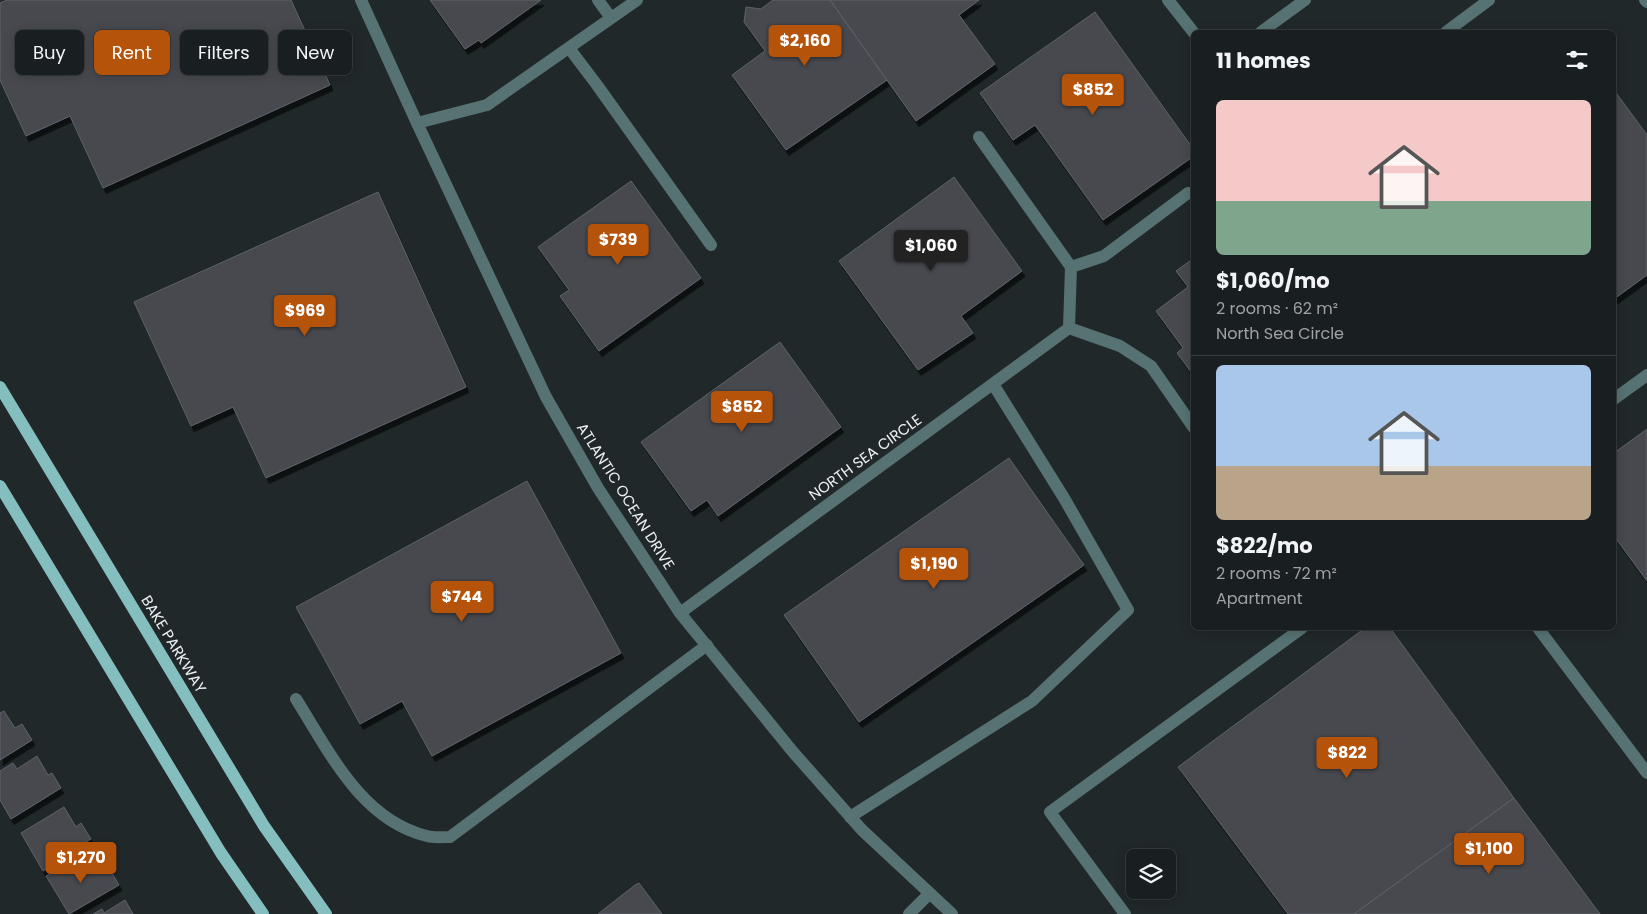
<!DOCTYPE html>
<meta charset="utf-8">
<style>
body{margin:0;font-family:Poppins,sans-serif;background:#262b2d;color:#f1f3f6;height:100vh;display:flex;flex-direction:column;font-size:19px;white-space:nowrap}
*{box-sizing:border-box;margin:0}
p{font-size:16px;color:#9fa2a5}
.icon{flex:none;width:28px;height:28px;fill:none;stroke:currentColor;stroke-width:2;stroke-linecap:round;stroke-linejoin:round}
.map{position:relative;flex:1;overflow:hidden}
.side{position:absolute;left:1191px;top:30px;width:425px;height:600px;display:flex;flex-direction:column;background:#191e20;border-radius:8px;box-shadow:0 2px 12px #0003,0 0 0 1px #373c3e}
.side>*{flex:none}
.top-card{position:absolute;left:15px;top:30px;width:475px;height:45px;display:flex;gap:10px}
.buttons{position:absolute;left:1126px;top:849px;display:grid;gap:10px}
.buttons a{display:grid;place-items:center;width:50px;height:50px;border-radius:8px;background:#191e20;box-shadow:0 2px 12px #0003,0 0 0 1px #373c3e;font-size:25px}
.price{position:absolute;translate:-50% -42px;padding:0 11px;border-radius:5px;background:#b45309;color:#fff;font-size:16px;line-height:32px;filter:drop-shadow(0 1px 2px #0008)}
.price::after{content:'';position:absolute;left:50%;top:30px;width:15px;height:11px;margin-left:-8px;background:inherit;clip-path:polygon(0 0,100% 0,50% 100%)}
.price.selected{background:#222;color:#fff}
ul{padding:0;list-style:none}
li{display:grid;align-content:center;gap:10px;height:265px;padding:0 25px}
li+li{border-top:1px solid #373c3e}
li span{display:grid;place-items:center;height:155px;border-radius:8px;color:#555}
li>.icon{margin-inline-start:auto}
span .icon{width:90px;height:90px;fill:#fffc;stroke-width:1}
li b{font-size:21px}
h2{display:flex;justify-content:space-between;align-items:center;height:60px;padding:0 25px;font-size:21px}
.tag{padding:0 18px;border-radius:8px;background:#191e20;box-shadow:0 2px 12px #0003,0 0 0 1px #373c3e;font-size:18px;line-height:45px}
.tag.selected{background:#b45309;color:#fff}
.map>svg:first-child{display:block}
.building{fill:#464a50;stroke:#5e6268;filter:url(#shadow)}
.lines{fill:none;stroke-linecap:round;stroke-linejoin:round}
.minor{stroke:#577272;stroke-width:12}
.major{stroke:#85bebe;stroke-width:12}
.labels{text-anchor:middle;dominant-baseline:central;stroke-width:5;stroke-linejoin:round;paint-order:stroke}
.street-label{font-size:15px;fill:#edf1f3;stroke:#21282a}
</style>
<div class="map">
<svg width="1647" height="914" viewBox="0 0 1647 914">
<defs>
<filter id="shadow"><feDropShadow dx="3" dy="5.5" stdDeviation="0" flood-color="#0009"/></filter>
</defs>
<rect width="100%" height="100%" fill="#21282a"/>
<!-- building -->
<g class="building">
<path d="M 7,0 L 291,0 L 330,85 L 103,188 L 70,116 L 26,136 L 0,80 L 0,3 Z"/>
<path d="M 430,0 L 541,0 L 481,43 L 479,40 L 465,49 Z"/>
<path d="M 773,0 L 830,0 L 887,80 L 786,150 L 732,75 L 765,51 L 744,22 L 746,7 L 761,9 Z"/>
<path d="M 830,0 L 979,0 L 959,15 L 995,64 L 916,121 Z"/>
<path d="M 1095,12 L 1194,150 L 1194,156 L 1103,220 L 1035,125 L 1013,140 L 980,93 Z"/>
<path d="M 1614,90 L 1647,135 L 1647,275 L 1614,299 Z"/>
<path d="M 954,177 L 1022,271 L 961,316 L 973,333 L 918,370 L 839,261 Z"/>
<path d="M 631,181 L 701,278 L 599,351 L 560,296 L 569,290 L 538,247 Z"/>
<path d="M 378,192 L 466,387 L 266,478 L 233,407 L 191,426 L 134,302 Z"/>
<path d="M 1194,258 L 1194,376 L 1177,353 L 1183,348 L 1156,311 L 1188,287 L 1176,271 Z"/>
<path d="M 780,342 L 841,427 L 718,516 L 707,500 L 691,511 L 641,442 Z"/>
<path d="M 1647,429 L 1647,581 L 1614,536 L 1614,453 Z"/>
<path d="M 1009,458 L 1084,565 L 859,722 L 784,615 Z"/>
<path d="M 527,481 L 621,653 L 432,756 L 402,701 L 360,724 L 296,607 Z"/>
<path d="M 1365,628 L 1390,628 L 1514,798 L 1354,914 L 1288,914 L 1178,767 Z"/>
<path d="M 4,711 L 15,728 L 22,724 L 32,740 L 0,760 L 0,713 Z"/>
<path d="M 37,756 L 48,775 L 52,773 L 61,788 L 11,819 L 0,800 L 0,771 L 13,763 L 17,769 Z"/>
<path d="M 1514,798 L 1600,914 L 1354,914 Z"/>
<path d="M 64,807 L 76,827 L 81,823 L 91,839 L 85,842 L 87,845 L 43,871 L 21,833 Z"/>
<path d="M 92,857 L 102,873 L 109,868 L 119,885 L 69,914 L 46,876 L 71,861 L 75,867 Z"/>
<path d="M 639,883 L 662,914 L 598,914 L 635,885 Z"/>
<path d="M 125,900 L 133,914 L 93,914 L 102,909 L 104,913 Z"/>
</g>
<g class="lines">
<!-- minor -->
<g class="minor">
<path d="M 361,0 L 417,123 L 546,397 L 598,488 L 680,613 L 793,752 L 862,830 L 952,914"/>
<path d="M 598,0 L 611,18"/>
<path d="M 1168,0 L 1194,33"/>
<path d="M 1645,0 L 1647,2"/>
<path d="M 1261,32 L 1305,0"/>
<path d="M 1446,32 L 1489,0"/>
<path d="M 569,48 L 597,85 L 711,245"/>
<path d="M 417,123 L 487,105 L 637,0"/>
<path d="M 979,137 L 1071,267 L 1069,328"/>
<path d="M 1071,267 L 1104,256 L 1188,193"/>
<path d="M 1069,328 L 1120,346 L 1151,366 L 1194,428"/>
<path d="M 1614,399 L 1647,375"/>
<path d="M 680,613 L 1069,328"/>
<path d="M 1538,628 L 1647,773"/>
<path d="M 296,699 C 329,751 361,820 427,836 C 434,838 442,837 450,837 L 707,645"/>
<path d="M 850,817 L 1032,701 L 1128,610 L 1064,498 L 993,384"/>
<path d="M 909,914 L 929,894"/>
<path d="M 1125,914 L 1050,812 L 1302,628"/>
</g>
<!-- major -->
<g class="major">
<path d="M 0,387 L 264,826 L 326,914"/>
<path d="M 0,486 L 221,853 L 263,914"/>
</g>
</g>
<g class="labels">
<!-- street labels -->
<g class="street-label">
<text transform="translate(865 457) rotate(-36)">NORTH SEA CIRCLE</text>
<text transform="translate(626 496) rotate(58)">ATLANTIC OCEAN DRIVE</text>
<text transform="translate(174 644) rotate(59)">BAKE PARKWAY</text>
</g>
</g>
</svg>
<div class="buttons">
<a><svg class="icon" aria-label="layers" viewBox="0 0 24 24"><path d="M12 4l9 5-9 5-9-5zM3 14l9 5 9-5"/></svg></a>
</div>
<b class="price" style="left:805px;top:67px">$2,160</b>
<b class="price" style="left:1093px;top:116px">$852</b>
<b class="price" style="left:618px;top:266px">$739</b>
<b class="price selected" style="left:931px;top:272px">$1,060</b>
<b class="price" style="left:305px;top:337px">$969</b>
<b class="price" style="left:742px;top:433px">$852</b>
<b class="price" style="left:934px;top:590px">$1,190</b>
<b class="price" style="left:462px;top:623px">$744</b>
<b class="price" style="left:1347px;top:779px">$822</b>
<b class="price" style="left:1489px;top:875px">$1,100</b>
<b class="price" style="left:81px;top:884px">$1,270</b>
<div class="top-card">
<a class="tag">Buy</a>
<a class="tag selected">Rent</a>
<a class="tag">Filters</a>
<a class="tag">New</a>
</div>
<section class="side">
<h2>11 homes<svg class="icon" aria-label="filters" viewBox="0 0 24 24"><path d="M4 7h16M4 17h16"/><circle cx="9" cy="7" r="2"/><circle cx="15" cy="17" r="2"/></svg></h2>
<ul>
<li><span style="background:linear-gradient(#f6c9c9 65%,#7fa58c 0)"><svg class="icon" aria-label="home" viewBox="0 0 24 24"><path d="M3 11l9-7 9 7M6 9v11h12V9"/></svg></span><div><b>$1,060/mo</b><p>2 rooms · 62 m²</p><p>North Sea Circle</p></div></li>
<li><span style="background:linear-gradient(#a9c7e8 65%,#b9a48a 0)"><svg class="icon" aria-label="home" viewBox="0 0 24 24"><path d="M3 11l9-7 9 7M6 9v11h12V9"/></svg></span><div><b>$822/mo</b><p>2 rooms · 72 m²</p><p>Apartment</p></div></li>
</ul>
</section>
</div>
